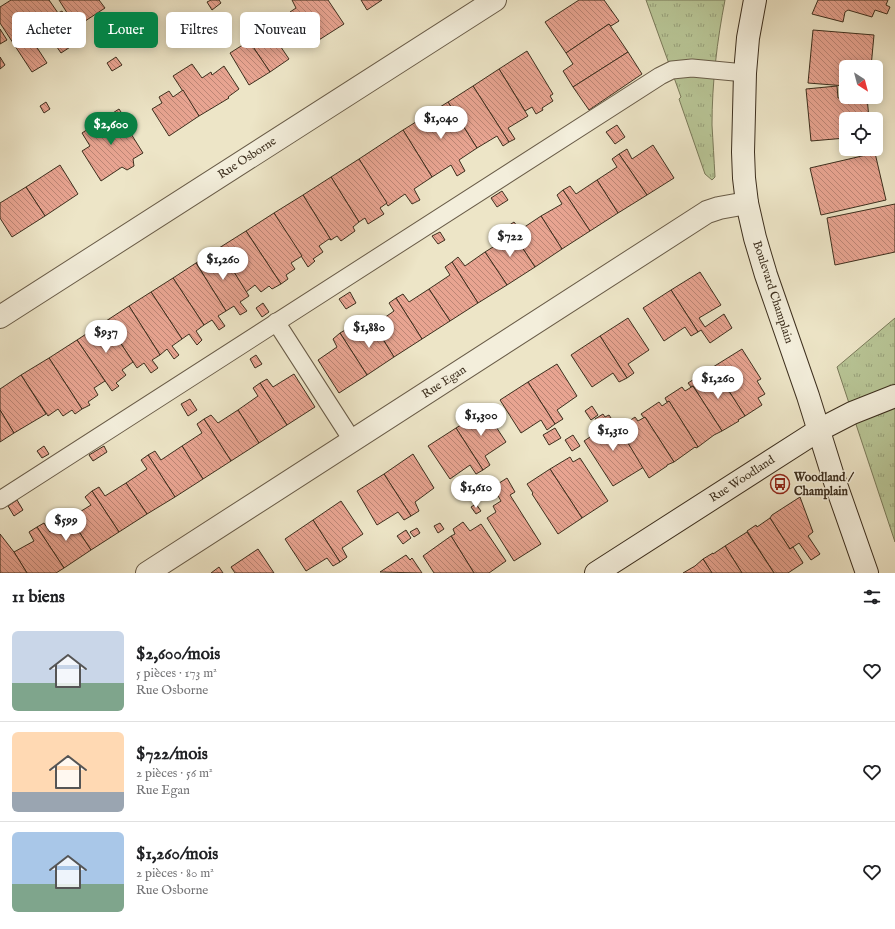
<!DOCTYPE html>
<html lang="fr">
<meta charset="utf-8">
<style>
body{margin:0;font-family:"IM FELL English",serif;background:#f6f6f6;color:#202124;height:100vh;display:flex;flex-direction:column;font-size:15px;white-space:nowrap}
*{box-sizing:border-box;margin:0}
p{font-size:13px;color:#757577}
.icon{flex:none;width:22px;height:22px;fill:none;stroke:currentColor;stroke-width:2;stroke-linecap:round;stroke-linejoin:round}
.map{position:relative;height:573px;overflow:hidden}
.panel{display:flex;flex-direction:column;background:#fff;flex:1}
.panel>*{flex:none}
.hud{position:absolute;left:12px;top:12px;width:400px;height:36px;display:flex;gap:8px}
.needle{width:26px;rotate:144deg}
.fabs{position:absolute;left:839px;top:60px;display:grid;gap:8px}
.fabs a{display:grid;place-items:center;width:44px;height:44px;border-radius:6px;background:#fff;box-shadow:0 2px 10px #0003;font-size:20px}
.price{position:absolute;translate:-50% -34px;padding:0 9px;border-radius:14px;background:#fff;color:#222;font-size:13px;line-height:26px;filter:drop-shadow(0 1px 2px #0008)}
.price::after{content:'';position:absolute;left:50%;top:24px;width:12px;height:9px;margin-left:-6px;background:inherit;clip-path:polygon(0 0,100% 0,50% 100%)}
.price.current{background:#0b8043;color:#fff}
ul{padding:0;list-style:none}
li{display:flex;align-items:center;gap:12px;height:100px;padding:0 12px}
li+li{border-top:1px solid #e0e0e0}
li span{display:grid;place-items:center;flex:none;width:112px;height:80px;border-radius:6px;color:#555}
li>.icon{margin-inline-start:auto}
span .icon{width:48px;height:48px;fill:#fffc;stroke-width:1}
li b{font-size:17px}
h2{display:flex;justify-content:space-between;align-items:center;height:48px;padding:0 12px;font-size:17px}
.pill{padding:0 14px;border-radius:6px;background:#fff;box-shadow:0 2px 10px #0003;font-size:14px;line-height:36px}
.pill.current{background:#0b8043;color:#fff}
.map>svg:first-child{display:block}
.grass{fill:url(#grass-tufts);stroke:#7a7a5a}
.building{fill:url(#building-back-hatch);stroke:#3d2f1e}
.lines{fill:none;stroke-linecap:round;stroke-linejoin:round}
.lane-casing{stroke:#695c48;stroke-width:19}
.street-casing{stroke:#695c48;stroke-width:24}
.secondary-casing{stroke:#3d2f1e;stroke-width:24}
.lane{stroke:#f3eedb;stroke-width:17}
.street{stroke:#f3eedb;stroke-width:22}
.secondary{stroke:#f3eedb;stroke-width:22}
.labels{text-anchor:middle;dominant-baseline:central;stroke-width:3;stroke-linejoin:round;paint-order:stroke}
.street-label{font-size:12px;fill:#3d2f1e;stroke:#f3eedb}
.poi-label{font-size:12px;font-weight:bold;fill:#3d2f1e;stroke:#f3eedb;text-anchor:start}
</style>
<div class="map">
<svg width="895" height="573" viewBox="0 0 895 573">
<defs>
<pattern id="grass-tufts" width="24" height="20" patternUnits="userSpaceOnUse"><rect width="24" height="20" fill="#b8c596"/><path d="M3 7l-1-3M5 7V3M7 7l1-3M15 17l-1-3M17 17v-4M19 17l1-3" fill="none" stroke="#97a07a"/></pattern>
<pattern id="building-back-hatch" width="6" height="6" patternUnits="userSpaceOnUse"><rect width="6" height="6" fill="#e8a491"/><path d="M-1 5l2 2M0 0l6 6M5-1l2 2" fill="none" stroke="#bd8676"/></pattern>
</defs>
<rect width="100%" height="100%" fill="#ede5c7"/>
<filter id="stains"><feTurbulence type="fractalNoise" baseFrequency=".005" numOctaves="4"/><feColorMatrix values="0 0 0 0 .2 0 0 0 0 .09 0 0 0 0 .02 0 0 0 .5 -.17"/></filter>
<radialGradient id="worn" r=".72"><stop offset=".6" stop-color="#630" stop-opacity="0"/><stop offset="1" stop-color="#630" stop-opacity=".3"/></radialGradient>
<!-- grass -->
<g class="grass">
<path d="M 646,0 L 725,0 C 717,41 712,83 712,125 C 713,142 714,159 715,177 L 712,180 L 705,174 L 679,99 L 681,97 Z"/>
<path d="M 895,318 L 895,542 L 837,367 Z"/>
</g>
<!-- building -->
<g class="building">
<path d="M 11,0 L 49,0 L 58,13 L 62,11 L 81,40 L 61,53 L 48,34 L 34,43 L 47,63 L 32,72 L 0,23 L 0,7 Z"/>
<path d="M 59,0 L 99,0 L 105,8 L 76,27 Z"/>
<path d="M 211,0 L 219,0 L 221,3 L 212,10 L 207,2 Z"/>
<path d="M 292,0 L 328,0 L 344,24 L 311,45 L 290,12 L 296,8 Z"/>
<path d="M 361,0 L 382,0 L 367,10 Z"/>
<path d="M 579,0 L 604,0 L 619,21 L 611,26 L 609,24 L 566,53 L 545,22 Z"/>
<path d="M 818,0 L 888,0 L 886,5 L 890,7 L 887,14 L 875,10 L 872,17 L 848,10 L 845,12 L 843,22 L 812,14 Z"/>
<path d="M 609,24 L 628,52 L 573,87 L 563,71 L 573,64 L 566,53 Z"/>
<path d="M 268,28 L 289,59 L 270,72 L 249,41 Z"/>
<path d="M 0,29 L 7,40 L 0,44 Z"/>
<path d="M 813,30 L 874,35 L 871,67 L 846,67 L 846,86 L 808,83 Z"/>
<path d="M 249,41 L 270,72 L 249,85 L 230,53 Z"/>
<path d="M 527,51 L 553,94 L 550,96 L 553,101 L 542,108 L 543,110 L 536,114 L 532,107 L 525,111 L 499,69 Z"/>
<path d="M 628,52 L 642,74 L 589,110 L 573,87 Z"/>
<path d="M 0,57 L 5,65 L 0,69 Z"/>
<path d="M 116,57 L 122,65 L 112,71 L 107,63 Z"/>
<path d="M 192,64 L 202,78 L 211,72 L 212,75 L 224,66 L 239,89 L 228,97 L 229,98 L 199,116 L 173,76 Z"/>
<path d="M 499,69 L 528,116 L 508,128 L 515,139 L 509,142 L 473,86 Z"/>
<path d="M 473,86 L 509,142 L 503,146 L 497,136 L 477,148 L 448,102 Z"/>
<path d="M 837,86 L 838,98 L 867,97 L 869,119 L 846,119 L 846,138 L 811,141 L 806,89 Z"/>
<path d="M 183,90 L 199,116 L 169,136 L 152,109 L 162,103 L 159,97 L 169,91 L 173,97 Z"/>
<path d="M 46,102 L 50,109 L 44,113 L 40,106 Z"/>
<path d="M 448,102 L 477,148 L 459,160 L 465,171 L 457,176 L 451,165 L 432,177 L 403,130 Z"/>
<path d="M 119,109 L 131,127 L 128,129 L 143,153 L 133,159 L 134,166 L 127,170 L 122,167 L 101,181 L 82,151 L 90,146 L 82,133 Z"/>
<path d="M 617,125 L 625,137 L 615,144 L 606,132 Z"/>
<path d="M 403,130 L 432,177 L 414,189 L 420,200 L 412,204 L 405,194 L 388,206 L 359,159 Z"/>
<path d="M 653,145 L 674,178 L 647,195 L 619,154 L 627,149 L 632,159 Z"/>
<path d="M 875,153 L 886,200 L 821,215 L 810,168 Z"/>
<path d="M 619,154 L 647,195 L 618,213 L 597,180 L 617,167 L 612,159 Z"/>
<path d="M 359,159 L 387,203 L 380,208 L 384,214 L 368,224 L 365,218 L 359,222 L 331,177 Z"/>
<path d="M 60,165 L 78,194 L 45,216 L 26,187 Z"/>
<path d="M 331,177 L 359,222 L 353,227 L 355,231 L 341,241 L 337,236 L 331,240 L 303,195 Z"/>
<path d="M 597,180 L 618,213 L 590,231 L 563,190 L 570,186 L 576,194 Z"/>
<path d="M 26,187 L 45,216 L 12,237 L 0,218 L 0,203 Z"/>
<path d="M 563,190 L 590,231 L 562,249 L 541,216 L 562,204 L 557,195 Z"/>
<path d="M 502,191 L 508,200 L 497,207 L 491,198 Z"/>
<path d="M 303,195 L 331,240 L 329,239 L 319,246 L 323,252 L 313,259 L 315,261 L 308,267 L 274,213 Z"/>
<path d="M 895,204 L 895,252 L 835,265 L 827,218 Z"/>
<path d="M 274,213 L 302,256 L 291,263 L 295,269 L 286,275 L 288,279 L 281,284 L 246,231 Z"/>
<path d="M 541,216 L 562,249 L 535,267 L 508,226 L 514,222 L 520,230 Z"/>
<path d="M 508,226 L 535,267 L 507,285 L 485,252 L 506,239 L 501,231 Z"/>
<path d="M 246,231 L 281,284 L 272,289 L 269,286 L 261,292 L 255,285 L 246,292 L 219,248 Z"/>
<path d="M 440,232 L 445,240 L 438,244 L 432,236 Z"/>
<path d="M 219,248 L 249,296 L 240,302 L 247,311 L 240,315 L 234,306 L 226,311 L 196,263 Z"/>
<path d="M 485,252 L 507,285 L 478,303 L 452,262 L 458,257 L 465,266 Z"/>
<path d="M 452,262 L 478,303 L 450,321 L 429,289 L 450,275 L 445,267 Z"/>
<path d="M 196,263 L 226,311 L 218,316 L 225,326 L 219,330 L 212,320 L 204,325 L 173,278 Z"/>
<path d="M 700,272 L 721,305 L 699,318 L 705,327 L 724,314 L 732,328 L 710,343 L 701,330 L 698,332 L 671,290 Z"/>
<path d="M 173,278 L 204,325 L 196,331 L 202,340 L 197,345 L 189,334 L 182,339 L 151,292 Z"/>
<path d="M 429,289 L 450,321 L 422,339 L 396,298 L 403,294 L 409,302 Z"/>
<path d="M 671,290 L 698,332 L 691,336 L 685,327 L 664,341 L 643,308 Z"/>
<path d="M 151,292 L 182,339 L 172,346 L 179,355 L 174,359 L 167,349 L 160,355 L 129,306 Z"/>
<path d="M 350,292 L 356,303 L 346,309 L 339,299 Z"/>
<path d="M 396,298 L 422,339 L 394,357 L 374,325 L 394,311 L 389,303 Z"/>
<path d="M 263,303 L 269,312 L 262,317 L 256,308 Z"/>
<path d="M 129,306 L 160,355 L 152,360 L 158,368 L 151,373 L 144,363 L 137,368 L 106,321 Z"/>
<path d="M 628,318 L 649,350 L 628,364 L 634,373 L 627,378 L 600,336 Z"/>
<path d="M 106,321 L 133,362 L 122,370 L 126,375 L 116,383 L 119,386 L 112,391 L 77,340 Z"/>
<path d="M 374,325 L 394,357 L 367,375 L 340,333 L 347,329 L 353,338 Z"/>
<path d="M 340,333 L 367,375 L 339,393 L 318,360 L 337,347 L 333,339 Z"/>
<path d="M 600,336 L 627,378 L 619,382 L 613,373 L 592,387 L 571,355 Z"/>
<path d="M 77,340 L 105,381 L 94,388 L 98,395 L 88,402 L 90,405 L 82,409 L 49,358 Z"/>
<path d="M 742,349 L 761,379 L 757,381 L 765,394 L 758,398 L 762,405 L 745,416 L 713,367 Z"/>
<path d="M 256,355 L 262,364 L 255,368 L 250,359 Z"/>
<path d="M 49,358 L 82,409 L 75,414 L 72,410 L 63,416 L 58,409 L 48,416 L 21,375 Z"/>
<path d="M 557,364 L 577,396 L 557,410 L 563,419 L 555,424 L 528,382 Z"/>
<path d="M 707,371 L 709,376 L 716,371 L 745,416 L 738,420 L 739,421 L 722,431 L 693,386 L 691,387 L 688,383 Z"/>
<path d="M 294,374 L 315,407 L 287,425 L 260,383 L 267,379 L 273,387 Z"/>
<path d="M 21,375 L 46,414 L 14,433 L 0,410 L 0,389 Z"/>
<path d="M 528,382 L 555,424 L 547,430 L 541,420 L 521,433 L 500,400 Z"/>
<path d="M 260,383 L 287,425 L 259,443 L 238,410 L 258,396 L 253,388 Z"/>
<path d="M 693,386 L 722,431 L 714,435 L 698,447 L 669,401 L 667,402 L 665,398 L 682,387 L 685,391 Z"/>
<path d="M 190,399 L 197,410 L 188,416 L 181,404 Z"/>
<path d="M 669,401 L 698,447 L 696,448 L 695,447 L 674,462 L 645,417 L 644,418 L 641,414 L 659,402 L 662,406 Z"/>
<path d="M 592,406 L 598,415 L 591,420 L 585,411 Z"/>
<path d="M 0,410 L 14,433 L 0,442 Z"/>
<path d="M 238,410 L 259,443 L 231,461 L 204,419 L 211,415 L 218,423 Z"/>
<path d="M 485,410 L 506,442 L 485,456 L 490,465 L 483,470 L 456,428 Z"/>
<path d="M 603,414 L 605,417 L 609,415 L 644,467 L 613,486 L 584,441 L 602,429 L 595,419 Z"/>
<path d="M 635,417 L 638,421 L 645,417 L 674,462 L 667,465 L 667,466 L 649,478 L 619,428 Z"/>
<path d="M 204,419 L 231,461 L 203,479 L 182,446 L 202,433 L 197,424 Z"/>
<path d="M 456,428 L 483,470 L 476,474 L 470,465 L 450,479 L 428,446 Z"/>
<path d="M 555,428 L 561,438 L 549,445 L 543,435 Z"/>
<path d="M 573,435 L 580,446 L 572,451 L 565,440 Z"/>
<path d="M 44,446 L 49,454 L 42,458 L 37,451 Z"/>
<path d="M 104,446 L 107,452 L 93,461 L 89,455 Z"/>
<path d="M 182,446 L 203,479 L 175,497 L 148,455 L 155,451 L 161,460 Z"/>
<path d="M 413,454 L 434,488 L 415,502 L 419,511 L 411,516 L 384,474 Z"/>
<path d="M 148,455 L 175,497 L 147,514 L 126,483 L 147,469 L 141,460 Z"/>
<path d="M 570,457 L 573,462 L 580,458 L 608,501 L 582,518 L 550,469 Z"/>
<path d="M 550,469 L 582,518 L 558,534 L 532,494 L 533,493 L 527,484 Z"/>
<path d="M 384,474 L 411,516 L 404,520 L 398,512 L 377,525 L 357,491 Z"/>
<path d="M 507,478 L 515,492 L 510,495 L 541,544 L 514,561 L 487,518 L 496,512 L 493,506 L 501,501 L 493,487 Z"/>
<path d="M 126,483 L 147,514 L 119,532 L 92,491 L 99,487 L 105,496 Z"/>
<path d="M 92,491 L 119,532 L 91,550 L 70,518 L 91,505 L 85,497 Z"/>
<path d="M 800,497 L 813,532 L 808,536 L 820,554 L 811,560 L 799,543 L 790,549 L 770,518 L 772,515 Z"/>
<path d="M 17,500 L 23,510 L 14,516 L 8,506 Z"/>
<path d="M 341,501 L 363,534 L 342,548 L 347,557 L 340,562 L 313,520 Z"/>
<path d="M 476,504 L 481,511 L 476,514 L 471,507 Z"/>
<path d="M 70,518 L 91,550 L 64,568 L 37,527 L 44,523 L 50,532 Z"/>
<path d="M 770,518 L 790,549 L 793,547 L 802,561 L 803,563 L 788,573 L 774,573 L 747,531 L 756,525 L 757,527 Z"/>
<path d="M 313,520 L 340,562 L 333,566 L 327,558 L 306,571 L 285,539 Z"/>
<path d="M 463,522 L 470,531 L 481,524 L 506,561 L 489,573 L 474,573 L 451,536 L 455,534 L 453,529 Z"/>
<path d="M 440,523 L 444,529 L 438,533 L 434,526 Z"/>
<path d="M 37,527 L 64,568 L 56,573 L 27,573 L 14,552 L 34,541 L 29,532 Z"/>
<path d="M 417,528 L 420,533 L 414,537 L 410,532 Z"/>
<path d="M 406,530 L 411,538 L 403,544 L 397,536 Z"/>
<path d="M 747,532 L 774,573 L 742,573 L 725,546 Z"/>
<path d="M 0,534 L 14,552 L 27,573 L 0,573 Z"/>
<path d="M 451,536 L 474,573 L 434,573 L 423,556 Z"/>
<path d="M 725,546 L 742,573 L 712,573 L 703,559 L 713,553 L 713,554 Z"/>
<path d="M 258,549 L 274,573 L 235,573 L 231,567 Z"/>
<path d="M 406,555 L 410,560 L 412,558 L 422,573 L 380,572 Z"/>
<path d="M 703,559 L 712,573 L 683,573 L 695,566 Z"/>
<path d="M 219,567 L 223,573 L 211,573 Z"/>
</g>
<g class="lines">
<!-- lane casing -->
<g class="lane-casing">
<g id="lane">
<path d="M 276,322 L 352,440"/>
<path d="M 0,500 L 660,76 L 672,70 L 692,68 L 745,73"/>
</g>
</g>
<!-- street casing -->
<g class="street-casing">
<g id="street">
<path d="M 0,317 L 495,0"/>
<path d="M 147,573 L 707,212 L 719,208 L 747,203"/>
</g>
</g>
<!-- secondary casing -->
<g class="secondary-casing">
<g id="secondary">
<path d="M 755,0 L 748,38 L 745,73 L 743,152 L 744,178 L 747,203 L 755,238 L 766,275 L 808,396 L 833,476 L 867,573"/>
<path d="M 596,573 L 819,430 L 852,413 L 895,396"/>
</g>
</g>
<!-- lane -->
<use href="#lane" class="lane"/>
<!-- street -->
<use href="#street" class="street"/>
<!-- secondary -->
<use href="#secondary" class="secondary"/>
</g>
<!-- icons -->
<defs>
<g id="bus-ring" transform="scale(1)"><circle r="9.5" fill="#f3eedb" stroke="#8f2418" stroke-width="1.5"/><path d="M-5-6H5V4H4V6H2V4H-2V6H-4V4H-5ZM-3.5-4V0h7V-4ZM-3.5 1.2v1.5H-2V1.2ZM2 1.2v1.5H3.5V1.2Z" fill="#8f2418"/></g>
</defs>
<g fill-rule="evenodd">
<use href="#bus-ring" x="780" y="484"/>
</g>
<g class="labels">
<!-- street labels -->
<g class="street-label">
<text transform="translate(247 158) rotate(-33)">Rue Osborne</text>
<text transform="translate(773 292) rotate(72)">Boulevard Champlain</text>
<text transform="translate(444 382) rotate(-33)">Rue Egan</text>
<text transform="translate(742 479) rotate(-33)">Rue Woodland</text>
</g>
<!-- poi labels -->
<g class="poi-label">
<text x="794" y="477">Woodland /<tspan x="794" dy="14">Champlain</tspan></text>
</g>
</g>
<rect width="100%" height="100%" filter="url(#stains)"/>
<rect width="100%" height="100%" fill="url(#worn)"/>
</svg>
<div class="fabs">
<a><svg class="needle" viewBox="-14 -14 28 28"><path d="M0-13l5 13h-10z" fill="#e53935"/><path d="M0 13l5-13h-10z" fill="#757577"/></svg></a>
<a><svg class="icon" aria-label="locate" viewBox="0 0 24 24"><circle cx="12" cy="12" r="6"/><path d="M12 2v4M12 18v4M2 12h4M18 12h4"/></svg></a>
</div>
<b class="price" style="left:441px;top:140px">$1,040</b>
<b class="price current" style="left:111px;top:146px">$2,600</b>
<b class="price" style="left:510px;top:258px">$722</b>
<b class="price" style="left:223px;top:281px">$1,260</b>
<b class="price" style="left:369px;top:349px">$1,880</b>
<b class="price" style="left:106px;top:354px">$937</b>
<b class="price" style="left:718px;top:400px">$1,260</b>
<b class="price" style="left:481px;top:437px">$1,300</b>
<b class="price" style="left:613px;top:452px">$1,310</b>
<b class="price" style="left:476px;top:509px">$1,610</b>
<b class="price" style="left:66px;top:542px">$599</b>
<div class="hud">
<a class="pill">Acheter</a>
<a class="pill current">Louer</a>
<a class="pill">Filtres</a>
<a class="pill">Nouveau</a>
</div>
</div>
<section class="panel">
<h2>11 biens<svg class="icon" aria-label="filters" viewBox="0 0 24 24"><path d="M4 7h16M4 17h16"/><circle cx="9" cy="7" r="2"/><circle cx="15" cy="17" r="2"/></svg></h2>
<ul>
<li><span style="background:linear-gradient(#c9d6e8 65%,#7fa58c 0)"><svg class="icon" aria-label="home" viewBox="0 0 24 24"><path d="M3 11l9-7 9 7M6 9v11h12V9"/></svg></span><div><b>$2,600/mois</b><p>5 pièces · 173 m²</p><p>Rue Osborne</p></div><svg class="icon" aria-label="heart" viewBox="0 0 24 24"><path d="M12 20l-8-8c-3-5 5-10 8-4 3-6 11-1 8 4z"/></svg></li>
<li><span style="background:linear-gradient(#ffd9b3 75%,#9aa5b1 0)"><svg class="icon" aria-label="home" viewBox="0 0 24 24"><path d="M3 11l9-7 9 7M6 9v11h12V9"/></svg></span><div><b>$722/mois</b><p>2 pièces · 56 m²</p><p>Rue Egan</p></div><svg class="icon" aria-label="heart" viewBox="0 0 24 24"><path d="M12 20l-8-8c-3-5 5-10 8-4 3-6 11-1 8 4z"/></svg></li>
<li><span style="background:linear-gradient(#a9c7e8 65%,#7fa58c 0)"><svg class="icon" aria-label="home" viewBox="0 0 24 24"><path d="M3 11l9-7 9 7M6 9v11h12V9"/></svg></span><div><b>$1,260/mois</b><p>2 pièces · 80 m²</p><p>Rue Osborne</p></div><svg class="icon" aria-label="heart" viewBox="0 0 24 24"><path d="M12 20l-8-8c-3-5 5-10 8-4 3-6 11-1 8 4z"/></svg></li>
</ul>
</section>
